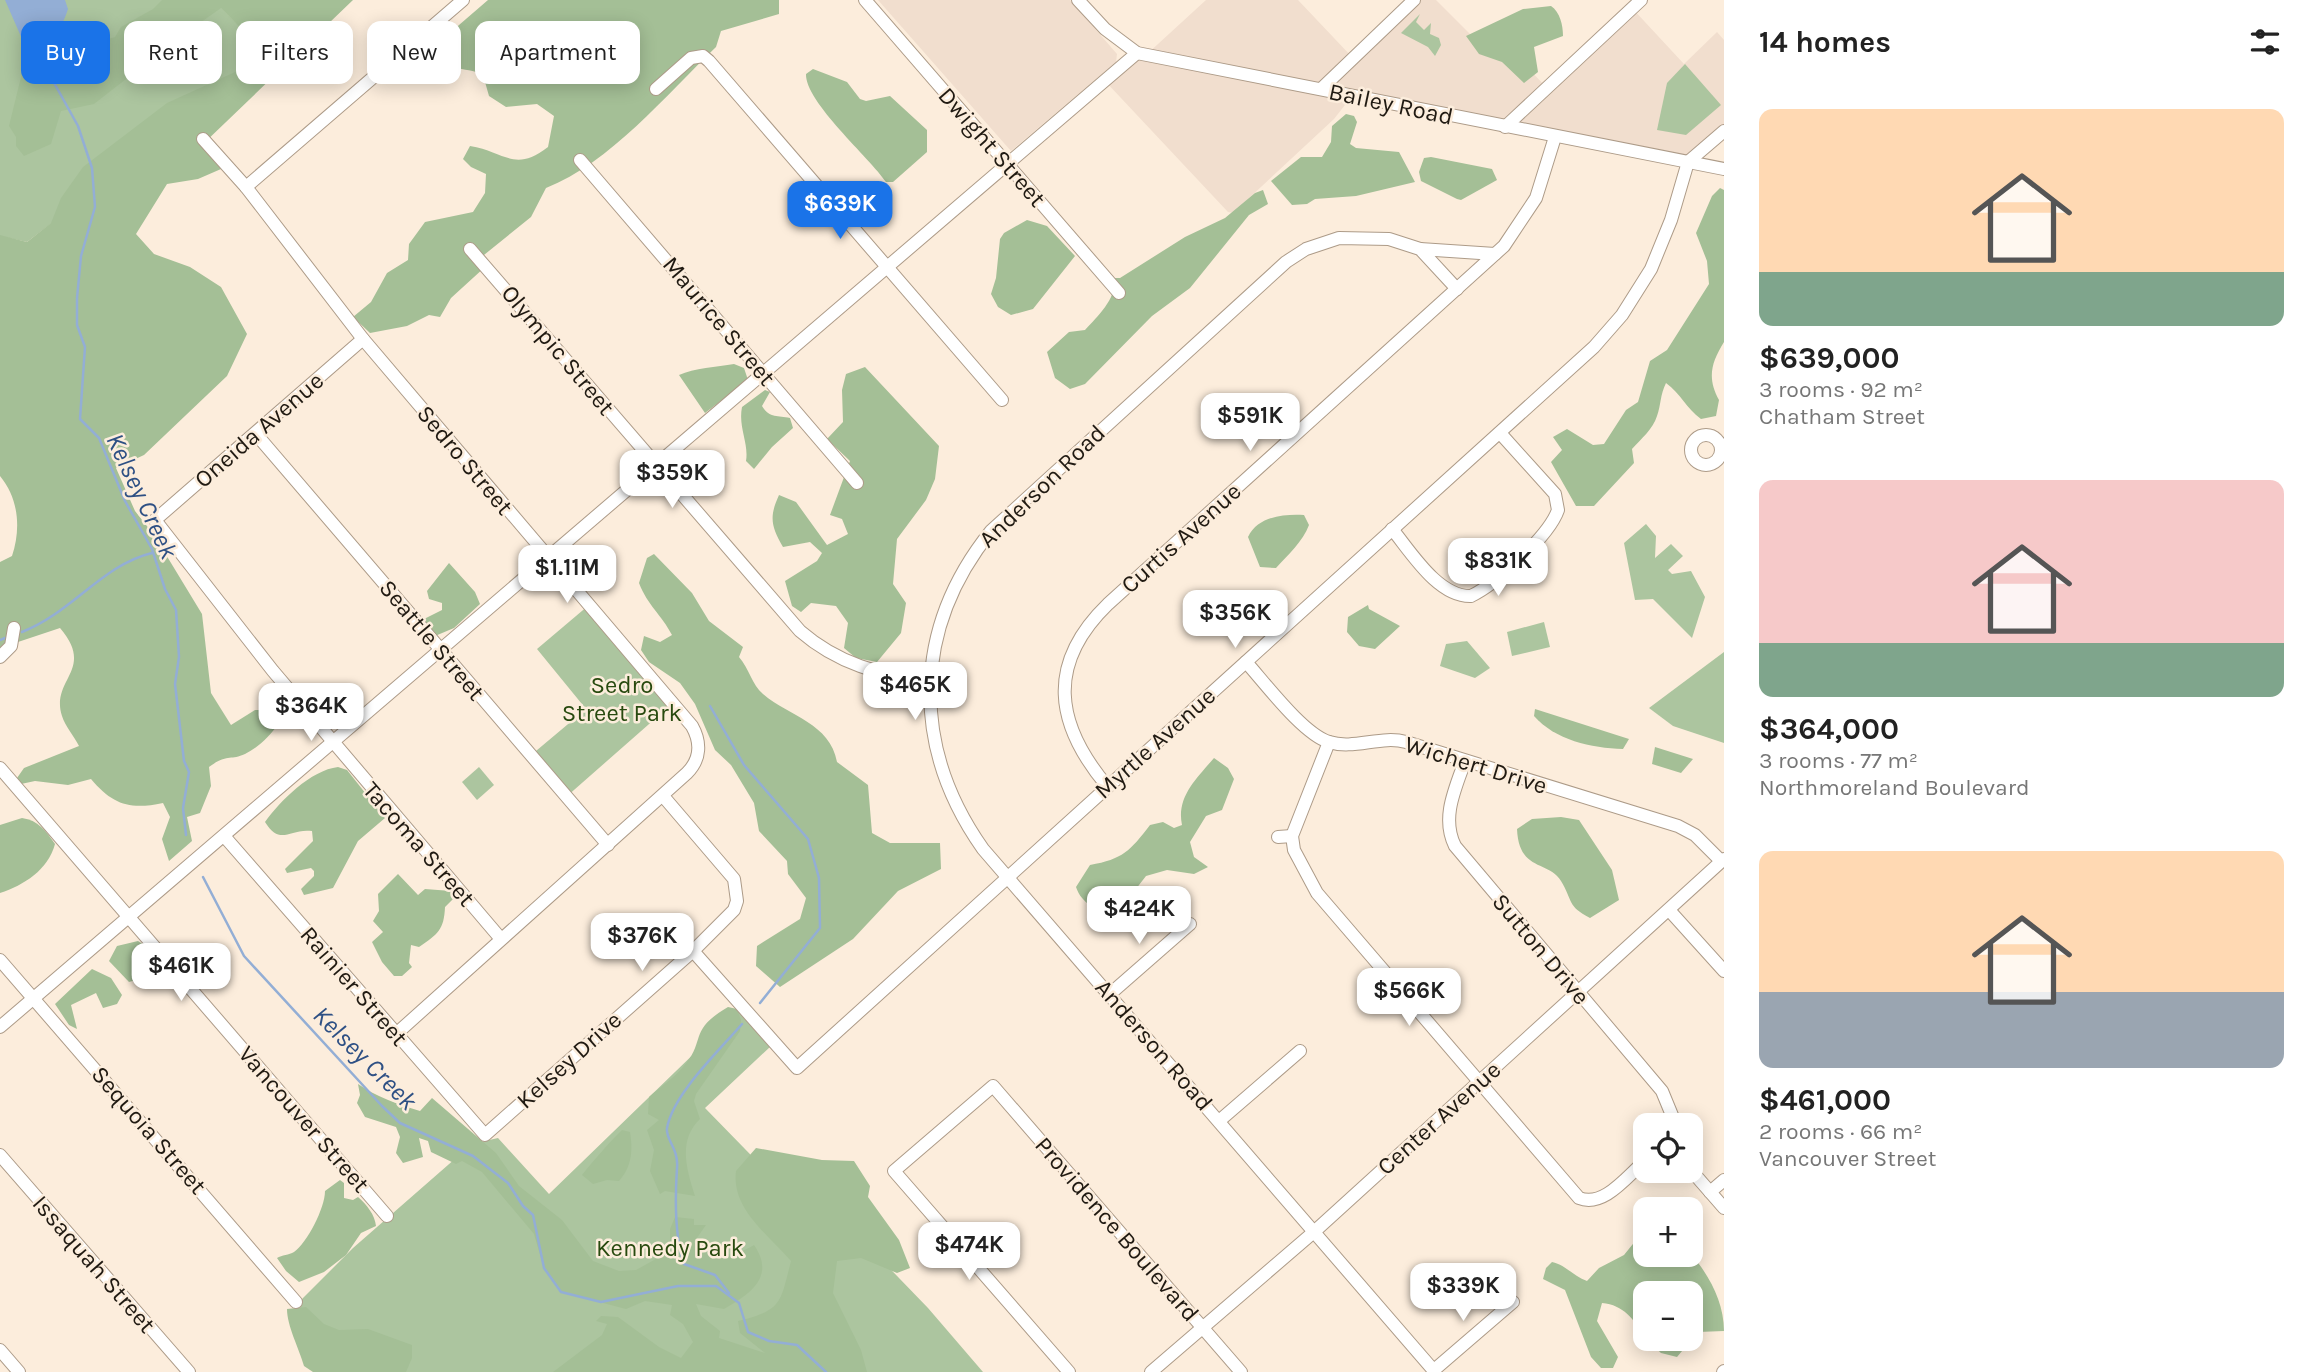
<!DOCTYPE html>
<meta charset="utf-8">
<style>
body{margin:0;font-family:Karla,sans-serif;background:#f6f6f6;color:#222;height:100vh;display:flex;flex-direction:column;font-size:26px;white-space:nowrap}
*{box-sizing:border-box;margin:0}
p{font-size:23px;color:#767676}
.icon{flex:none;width:38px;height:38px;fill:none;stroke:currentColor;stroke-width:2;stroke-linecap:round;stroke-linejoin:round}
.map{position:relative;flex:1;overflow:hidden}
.side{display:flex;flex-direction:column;background:#fff;width:595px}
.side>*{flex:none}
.guide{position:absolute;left:21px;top:21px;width:665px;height:63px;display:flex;gap:14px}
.controls{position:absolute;left:1633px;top:1113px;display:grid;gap:14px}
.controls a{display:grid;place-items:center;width:70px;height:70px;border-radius:14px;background:#fff;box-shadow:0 4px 18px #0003;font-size:35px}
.price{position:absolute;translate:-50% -60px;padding:0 16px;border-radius:14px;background:#fff;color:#222;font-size:23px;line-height:46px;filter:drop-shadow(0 2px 4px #0008)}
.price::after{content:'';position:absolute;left:50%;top:42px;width:21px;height:16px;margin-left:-10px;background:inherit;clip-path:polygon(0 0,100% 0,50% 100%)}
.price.on{background:#1a73e8;color:#fff}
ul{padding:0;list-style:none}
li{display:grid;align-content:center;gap:14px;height:371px;padding:0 35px}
li span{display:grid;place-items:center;height:217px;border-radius:14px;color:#555}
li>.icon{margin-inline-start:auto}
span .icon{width:126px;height:126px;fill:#fffc;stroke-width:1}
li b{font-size:30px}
h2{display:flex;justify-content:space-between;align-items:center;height:84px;padding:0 35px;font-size:30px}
.pill{padding:0 24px;border-radius:14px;background:#fff;box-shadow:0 4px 18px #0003;font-size:24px;line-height:63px}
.pill.on{background:#1a73e8;color:#fff}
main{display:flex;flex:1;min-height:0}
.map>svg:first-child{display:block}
.commercial{fill:#f1dece}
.green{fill:#acc59f}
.forest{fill:#a4bf96}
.water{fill:#93aed5}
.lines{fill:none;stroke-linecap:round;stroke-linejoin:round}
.stream{stroke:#93aed5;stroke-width:2.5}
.minor-casing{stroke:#ad9b88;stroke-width:14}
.minor{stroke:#fff;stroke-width:12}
.labels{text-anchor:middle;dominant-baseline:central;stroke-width:5;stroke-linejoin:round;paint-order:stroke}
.street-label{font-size:24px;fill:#201a12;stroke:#fceddc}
.park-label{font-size:24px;fill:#284a0f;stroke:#fceddc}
.water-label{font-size:26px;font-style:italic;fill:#2e5084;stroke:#fceddc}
</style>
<main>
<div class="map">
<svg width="1724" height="1372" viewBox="0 0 1724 1372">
<rect width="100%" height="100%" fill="#fceddc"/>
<!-- commercial -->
<g class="commercial">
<path d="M 878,0 L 1070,0 L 1117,54 L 1116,62 L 1011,151 Z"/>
<path d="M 1206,0 L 1298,0 L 1352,57 L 1414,0 L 1436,0 L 1479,43 L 1494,32 L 1546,87 L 1632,8 L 1684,64 L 1717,32 L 1724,40 L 1724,131 L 1688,162 L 1352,96 L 1334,119 L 1233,213 L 1228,212 L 1105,81 L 1137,53 L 1146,55 Z"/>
</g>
<!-- green -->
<g class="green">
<path d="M 0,0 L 214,0 L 268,57 L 27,242 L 0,236 Z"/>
<path d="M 1420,14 L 1416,22 L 1424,30 L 1431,23 L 1430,34 L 1439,38 L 1441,45 L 1435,56 L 1428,47 L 1401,33 Z"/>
<path d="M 1685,64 L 1721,105 L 1686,135 L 1657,130 L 1667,83 Z"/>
<path d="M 1646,524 L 1656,536 L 1655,558 L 1671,544 L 1683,556 L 1668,570 L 1672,574 L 1691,571 L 1705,597 L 1692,638 L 1653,599 L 1635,600 L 1624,543 Z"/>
<path d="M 589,605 L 673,703 L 566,797 L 530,756 L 586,709 L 537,649 Z"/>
<path d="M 1544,622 L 1550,647 L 1512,656 L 1507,632 Z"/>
<path d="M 1467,641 L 1490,668 L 1475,678 L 1440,666 L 1446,644 Z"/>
<path d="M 1724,652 L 1724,743 L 1673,726 L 1649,708 Z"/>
<path d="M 479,767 L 494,785 L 477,800 L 462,782 Z"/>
<path d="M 738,1011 L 771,1046 L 705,1108 L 780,1185 L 870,1248 L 928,1308 L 983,1372 L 356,1372 L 297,1304 L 353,1248 L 472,1144 L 498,1138 L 549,1194 Z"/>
</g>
<!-- forest -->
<g class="forest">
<path d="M 162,0 L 353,0 L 202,145 L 221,169 L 198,179 L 167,184 L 136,234 L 154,254 L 190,267 L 221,287 L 247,334 L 227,376 L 144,455 L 116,468 L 135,511 L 154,535 L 202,614 L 211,693 L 231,725 L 255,710 L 271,710 L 279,723 C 270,736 259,747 245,754 C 230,761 228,753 209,767 L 211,786 L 200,813 L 187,817 L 192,841 L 169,861 L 162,839 L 170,817 L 163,803 C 130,810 113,805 91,779 L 68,785 L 35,781 L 21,784 L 17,778 L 24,768 L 79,746 C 74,736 65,726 62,716 C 50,679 96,670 60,628 L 0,648 L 0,562 L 12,556 C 21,529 19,499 0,476 L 0,235 L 27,242 L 51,223 L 61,198 L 83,167 L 167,103 L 268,57 L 221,8 L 190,30 L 172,49 L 135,72 L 94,104 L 61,111 L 51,144 L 24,156 L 16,146 L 16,137 L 9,126 L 22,73 L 53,43 L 95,43 L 115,37 L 121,27 L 153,9 Z"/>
<path d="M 488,0 L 779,0 L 779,14 L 721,31 L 716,47 C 666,95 610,163 546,188 L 531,217 L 479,259 L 485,267 L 451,298 L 440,317 L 429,315 L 407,326 L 370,333 L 353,317 L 371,302 L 387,273 L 408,260 L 409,244 L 425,222 L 473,212 L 485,193 L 486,174 L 471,167 L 463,159 L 470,146 C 506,152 514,173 548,147 L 554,116 L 537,104 L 506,107 L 489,96 L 483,75 C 465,65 443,74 432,51 L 437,44 Z"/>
<path d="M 1551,6 C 1560,12 1563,25 1563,36 L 1534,47 L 1538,72 L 1524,83 L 1502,62 L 1479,54 L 1466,36 L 1523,9 Z"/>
<path d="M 813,69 L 847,82 L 860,99 L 866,101 L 890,96 L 927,130 L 927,152 L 893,182 L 886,182 C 870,158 805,102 806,74 Z"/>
<path d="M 1346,114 L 1354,116 L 1357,122 L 1350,144 L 1356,148 L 1399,152 L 1415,182 L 1356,196 L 1315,199 L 1307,204 L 1292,205 L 1271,181 L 1301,157 L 1322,157 L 1331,142 L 1332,126 Z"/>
<path d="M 1431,157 L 1492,169 L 1497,180 L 1461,200 L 1457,199 L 1421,181 L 1419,172 L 1424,158 Z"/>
<path d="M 1720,188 L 1724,190 L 1724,342 C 1711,363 1707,378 1719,400 L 1716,416 L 1701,419 C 1686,408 1681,394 1666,383 C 1660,395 1661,405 1657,416 C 1653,429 1641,439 1632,449 L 1634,463 L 1594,506 L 1576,506 L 1551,462 L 1562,450 L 1553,437 L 1567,429 L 1593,445 L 1604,444 L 1626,410 L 1638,402 L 1650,361 L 1667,350 L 1709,284 L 1707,261 L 1696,233 L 1712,196 Z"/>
<path d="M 1263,190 L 1268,204 L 1249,215 L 1190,288 L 1152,316 L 1085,384 L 1070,389 L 1055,378 L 1047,352 L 1069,332 L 1085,330 C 1099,315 1116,299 1115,278 L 1120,278 L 1185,237 L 1225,218 L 1255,193 Z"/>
<path d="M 1027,220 L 1047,226 L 1075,256 L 1033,309 L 1011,315 L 998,307 L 991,294 L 996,278 L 1000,239 L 1004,233 Z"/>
<path d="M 734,364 L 744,368 L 748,380 L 705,413 L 679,375 C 694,368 717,367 734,364 Z"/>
<path d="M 865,367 L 939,446 L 935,479 L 926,500 L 897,539 L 893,584 L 906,603 L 901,633 L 877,662 L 856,658 L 844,648 L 848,623 L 836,606 L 811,603 L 801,612 L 792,606 L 785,581 L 817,561 L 822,553 L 810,542 L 783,547 C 771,526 769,517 779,495 L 796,502 L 827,545 L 848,534 L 842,519 L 830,515 L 850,461 L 827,439 L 843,422 L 842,390 L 846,374 Z"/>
<path d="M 765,390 L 770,392 L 762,406 C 770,419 778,415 790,418 L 793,428 L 772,447 L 754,469 L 746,461 C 749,443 738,427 742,407 Z"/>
<path d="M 1304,515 L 1309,525 C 1303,541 1288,555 1276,568 L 1260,567 L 1248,537 C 1258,516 1284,514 1304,515 Z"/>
<path d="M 654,554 L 692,593 L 709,621 L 743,647 L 739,657 C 749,668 752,685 763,694 C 790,717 830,723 837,762 L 868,785 L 872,833 L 890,843 L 940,843 L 941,869 L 898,891 L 853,939 L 780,987 L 756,966 L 757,946 L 800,919 L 806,898 L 788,874 L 787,861 L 759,831 L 754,803 L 731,765 L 715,750 L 695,704 L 680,683 L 649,662 L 641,650 L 644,636 L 660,642 L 672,635 C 661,614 648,606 639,583 L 647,558 Z"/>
<path d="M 449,563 L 475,592 L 480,604 L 454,628 L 435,636 L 422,620 L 442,610 L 442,603 L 429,599 L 427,591 Z"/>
<path d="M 1368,605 L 1369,609 L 1400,626 L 1375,649 L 1359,646 L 1347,632 L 1348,617 Z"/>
<path d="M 1535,709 L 1629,739 L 1623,749 C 1591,748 1555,740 1534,716 Z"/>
<path d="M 1655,747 L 1693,759 L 1681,773 L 1652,764 Z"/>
<path d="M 1214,758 L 1228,768 L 1234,779 L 1222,810 L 1206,816 L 1190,842 L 1194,857 L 1208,867 L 1194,874 L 1167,870 L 1146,876 L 1118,912 C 1100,913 1082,905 1076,887 L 1090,865 C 1123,859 1130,851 1150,825 L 1163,822 L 1174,828 L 1182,825 C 1176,797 1197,778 1214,758 Z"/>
<path d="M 338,767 L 347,770 L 385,818 L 358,841 L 333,888 L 304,895 L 301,889 L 314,876 L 314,871 L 311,868 L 287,873 L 285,869 L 313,841 L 312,831 C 289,828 281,847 265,822 C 280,801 311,770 338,767 Z"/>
<path d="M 1561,817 L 1579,820 L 1612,870 L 1619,900 L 1590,918 C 1567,906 1573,901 1561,881 C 1548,860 1519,872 1517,829 L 1532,819 Z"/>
<path d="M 22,818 C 38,820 46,831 55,844 C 48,870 24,885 0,893 L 0,825 Z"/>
<path d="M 398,874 L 418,895 L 425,889 L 451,891 L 455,897 L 445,907 C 444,930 438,934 419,947 L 411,945 L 409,963 L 412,967 L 402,976 L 394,976 L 382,962 L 372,942 L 383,932 L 373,921 L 379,911 L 378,894 Z"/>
<path d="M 138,941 L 147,947 L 157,966 L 150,976 L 129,982 L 109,961 L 117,946 Z"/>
<path d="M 92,969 L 111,978 L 122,995 L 117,1004 L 103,1008 L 96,993 L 71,1005 L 77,1029 L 69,1025 L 55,1004 Z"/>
<path d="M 728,1007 L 737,1009 L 741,1020 L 740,1031 L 696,1094 L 694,1101 L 700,1119 C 678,1140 686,1168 695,1196 L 665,1191 L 660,1194 L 650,1171 L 654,1150 L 647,1130 L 659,1120 L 648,1114 L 649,1097 C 660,1087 674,1078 683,1067 C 707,1040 687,1031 728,1007 Z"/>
<path d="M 358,1084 C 375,1096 399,1105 420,1111 L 432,1098 L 496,1153 L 519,1186 L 562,1220 L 593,1261 L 619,1271 L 636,1270 L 663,1255 L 670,1240 L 670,1229 L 675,1217 L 694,1219 L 694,1225 L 706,1225 L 694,1242 C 707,1262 737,1256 754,1245 C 776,1277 750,1294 724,1309 L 696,1304 L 701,1316 L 720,1331 L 719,1338 L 765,1353 L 740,1333 L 738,1321 C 782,1310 780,1304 791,1261 C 770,1236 731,1209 736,1171 L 756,1148 L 822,1160 L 854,1161 L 870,1186 L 868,1197 L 899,1240 L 910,1268 L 897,1273 L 861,1258 L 837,1261 L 833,1293 L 861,1350 L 867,1372 L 553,1372 L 602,1335 L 607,1324 L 596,1321 L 601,1316 L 618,1317 L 659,1347 L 681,1358 L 693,1342 L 683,1324 L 670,1315 L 672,1305 L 645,1301 L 626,1309 L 561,1292 L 544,1268 L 534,1234 L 482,1172 L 462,1161 L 456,1164 L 431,1152 L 428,1141 L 419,1138 L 423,1157 L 403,1163 L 396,1153 L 400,1137 L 396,1127 L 365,1117 L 357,1103 L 360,1095 Z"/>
<path d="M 622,1130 L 630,1132 C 633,1150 632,1167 619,1181 L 607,1180 L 593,1184 L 582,1175 C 595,1159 607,1145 622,1130 Z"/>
<path d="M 340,1180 L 344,1183 L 344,1198 L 353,1200 L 358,1197 C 367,1205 375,1215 376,1226 L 361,1233 L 346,1255 L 324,1272 L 299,1282 L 286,1271 L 277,1258 C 282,1255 289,1255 294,1252 C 307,1243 325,1208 325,1191 Z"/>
<path d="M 1645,1229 L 1645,1255 L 1691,1254 C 1709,1275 1724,1302 1724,1331 L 1698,1332 L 1677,1357 L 1661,1353 L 1646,1339 L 1690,1339 L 1690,1293 L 1645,1293 L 1645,1337 C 1633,1319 1624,1305 1602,1303 L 1597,1321 L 1618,1357 L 1613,1368 L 1601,1368 L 1591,1357 L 1565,1290 L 1543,1279 L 1546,1268 L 1552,1262 C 1566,1265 1573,1276 1587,1281 L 1599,1268 L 1624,1255 Z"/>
<path d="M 306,1307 L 324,1324 L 339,1330 L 368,1329 L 412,1345 L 412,1358 L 406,1372 L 313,1372 L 304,1366 C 299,1348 287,1326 287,1309 Z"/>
</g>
<!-- water -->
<path class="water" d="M 5,0 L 65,0 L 68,9 C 62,28 51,46 31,52 L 26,48 Z"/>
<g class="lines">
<!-- stream -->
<g class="stream">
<path d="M 42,61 L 78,126 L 92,168 L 95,207 L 81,256 L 77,298 L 77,325 L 85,347 L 80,419 L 99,438 L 125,501 L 152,549 L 165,589 L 176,610 L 179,657 L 175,684 L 184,761 L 189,772 L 183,808 L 186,835"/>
<path d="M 22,632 C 73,612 102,565 152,553"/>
<path d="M 0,640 L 5,638"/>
<path d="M 710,706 L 744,765 L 808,839 L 819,878 L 820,928 L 760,1003"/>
<path d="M 203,877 L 244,956 L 382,1106 L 400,1123 L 473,1156 L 508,1183 L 523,1206 L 533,1215 L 544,1268 L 561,1292 L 601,1302 L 678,1286 L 716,1286 L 739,1303 L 748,1332 L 769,1341 L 797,1345 L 826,1372"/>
<path d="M 729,1293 L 715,1275 L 684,1264 C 674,1235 675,1198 677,1168 C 679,1149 665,1139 667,1128 C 673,1094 719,1051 742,1024"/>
</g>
<!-- minor casing -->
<g class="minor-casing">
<g id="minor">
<path d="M 865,0 L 1119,293"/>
<path d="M 1078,0 L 1105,29 L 1137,53 L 1724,169"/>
<path d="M 656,89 L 691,58 L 703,56 L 709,61 L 1002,400"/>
<path d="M 1321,89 L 1414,0"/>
<path d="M 1505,127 L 1641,0"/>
<path d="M 203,139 L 246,187 L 363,339 L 692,726 C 701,742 701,759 687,773 L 396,1034"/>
<path d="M 580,160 L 857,483"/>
<path d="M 246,187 L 463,0"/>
<path d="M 470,249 L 800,631 C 838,664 880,675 929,681"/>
<path d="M 1420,249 L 1495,254"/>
<path d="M 363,339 L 155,520 L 273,671 L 501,939"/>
<path d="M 256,434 L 608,845"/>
<circle cx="1706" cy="450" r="15"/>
<path d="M 1392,529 C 1411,552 1438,597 1471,596 C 1496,584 1549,536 1558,510 L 1555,494 L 1500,433"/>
<path d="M 0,657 L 11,646 L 14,628"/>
<path d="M 1246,662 C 1265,683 1303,734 1329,742 C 1354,750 1381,735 1406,742 L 1678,826 L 1695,835 L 1721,861"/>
<path d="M 1329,742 L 1292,836 L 1294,850 L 1317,893 L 1579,1198 C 1604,1208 1627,1176 1645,1161"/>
<path d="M 1465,761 C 1455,789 1441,818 1455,846 L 1662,1091 L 1676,1125"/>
<path d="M 0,768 L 387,1216"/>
<path d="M 1107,786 C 1055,724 1046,664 1108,604 L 1504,246 L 1536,198 L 1555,137"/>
<path d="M 224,836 L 485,1135 L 693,951 L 734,910 L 737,901 L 734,879 L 663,796"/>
<path d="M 1278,837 L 1292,836"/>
<path d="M 1669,910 L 1724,971"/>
<path d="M 693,951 L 797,1068 L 1594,347 L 1622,315 L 1651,269 L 1671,220 L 1688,162 L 1724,131"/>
<path d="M 0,960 L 296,1302"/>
<path d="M 1110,994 L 1190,924"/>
<path d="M 0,1027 L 1137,53"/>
<path d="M 1219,1121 L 1300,1051"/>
<path d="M 0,1155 L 189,1372"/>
<path d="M 1690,1169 L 1724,1208"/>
<path d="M 1710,1192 L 1724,1180"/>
<path d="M 0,1350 L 19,1372"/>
<path d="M 1434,1370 L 1513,1302"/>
<path d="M 1069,1372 L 894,1171 L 993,1086 L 1241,1372"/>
<path d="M 1151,1372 L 1315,1231 L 1724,859"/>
<path d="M 1435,1372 L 983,849 C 911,747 912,629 991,531 L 1286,262 L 1306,249 L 1339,238 L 1389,239 L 1420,249 L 1457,289"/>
<path d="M 1723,1372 L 1724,1371"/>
</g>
</g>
<!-- minor -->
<use href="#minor" class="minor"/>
</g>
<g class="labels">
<!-- street labels -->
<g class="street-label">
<text transform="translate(1391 104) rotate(12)">Bailey Road</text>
<text transform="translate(992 147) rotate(49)">Dwight Street</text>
<text transform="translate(719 321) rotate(50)">Maurice Street</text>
<text transform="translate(558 350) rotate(50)">Olympic Street</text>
<text transform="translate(259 430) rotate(-41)">Oneida Avenue</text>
<text transform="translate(465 460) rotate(50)">Sedro Street</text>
<text transform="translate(1042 486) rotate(-44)">Anderson Road</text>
<text transform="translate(1181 538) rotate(-42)">Curtis Avenue</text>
<text transform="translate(432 640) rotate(50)">Seattle Street</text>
<text transform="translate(1155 743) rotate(-42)">Myrtle Avenue</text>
<text transform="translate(1476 765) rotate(17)">Wichert Drive</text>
<text transform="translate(419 844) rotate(49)">Tacoma Street</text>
<text transform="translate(1541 949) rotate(50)">Sutton Drive</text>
<text transform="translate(354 986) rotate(49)">Rainier Street</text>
<text transform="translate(1154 1045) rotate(49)">Anderson Road</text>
<text transform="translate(569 1060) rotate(-42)">Kelsey Drive</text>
<text transform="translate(1439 1118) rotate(-42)">Center Avenue</text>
<text transform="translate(304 1119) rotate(49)">Vancouver Street</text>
<text transform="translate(149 1130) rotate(49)">Sequoia Street</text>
<text transform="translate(1117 1229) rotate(49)">Providence Boulevard</text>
<text transform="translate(94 1264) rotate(49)">Issaquah Street</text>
</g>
<!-- park labels -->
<g class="park-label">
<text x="622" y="685">Sedro<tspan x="622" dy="28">Street Park</tspan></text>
<text x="670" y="1248">Kennedy Park</text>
</g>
<!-- water labels -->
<g class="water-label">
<text transform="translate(142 496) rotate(65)">Kelsey Creek</text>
<text transform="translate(365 1058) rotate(45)">Kelsey Creek</text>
</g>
</g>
</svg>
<div class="controls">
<a><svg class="icon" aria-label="locate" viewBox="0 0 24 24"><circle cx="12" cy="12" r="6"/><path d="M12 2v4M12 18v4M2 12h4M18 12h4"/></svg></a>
<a>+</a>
<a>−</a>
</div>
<b class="price on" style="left:840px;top:241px">$639K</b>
<b class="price" style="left:1250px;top:453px">$591K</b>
<b class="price" style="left:672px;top:510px">$359K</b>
<b class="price" style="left:1498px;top:598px">$831K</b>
<b class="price" style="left:567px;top:605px">$1.11M</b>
<b class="price" style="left:1235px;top:650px">$356K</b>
<b class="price" style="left:915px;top:722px">$465K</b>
<b class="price" style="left:311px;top:743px">$364K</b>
<b class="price" style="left:1139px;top:946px">$424K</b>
<b class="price" style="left:642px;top:973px">$376K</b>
<b class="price" style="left:181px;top:1003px">$461K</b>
<b class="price" style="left:1409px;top:1028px">$566K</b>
<b class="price" style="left:969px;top:1282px">$474K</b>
<b class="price" style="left:1463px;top:1323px">$339K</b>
<div class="guide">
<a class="pill on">Buy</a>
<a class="pill">Rent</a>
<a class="pill">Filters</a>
<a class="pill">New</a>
<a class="pill">Apartment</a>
</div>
</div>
<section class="side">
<h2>14 homes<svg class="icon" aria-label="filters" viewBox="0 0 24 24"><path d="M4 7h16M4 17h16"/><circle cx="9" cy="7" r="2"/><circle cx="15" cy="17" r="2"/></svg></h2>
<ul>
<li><span style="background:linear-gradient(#ffd9b3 75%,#7fa58c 0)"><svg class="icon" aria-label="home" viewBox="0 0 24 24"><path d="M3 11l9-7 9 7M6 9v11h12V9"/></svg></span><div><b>$639,000</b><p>3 rooms · 92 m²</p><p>Chatham Street</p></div></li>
<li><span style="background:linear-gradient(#f6c9c9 75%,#7fa58c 0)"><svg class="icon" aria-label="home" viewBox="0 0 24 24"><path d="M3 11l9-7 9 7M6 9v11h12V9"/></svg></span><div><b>$364,000</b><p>3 rooms · 77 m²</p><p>Northmoreland Boulevard</p></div></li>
<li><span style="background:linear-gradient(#ffd9b3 65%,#9aa5b1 0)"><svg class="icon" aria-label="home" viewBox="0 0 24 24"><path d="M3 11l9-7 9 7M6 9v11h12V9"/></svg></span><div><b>$461,000</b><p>2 rooms · 66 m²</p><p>Vancouver Street</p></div></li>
</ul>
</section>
</main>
